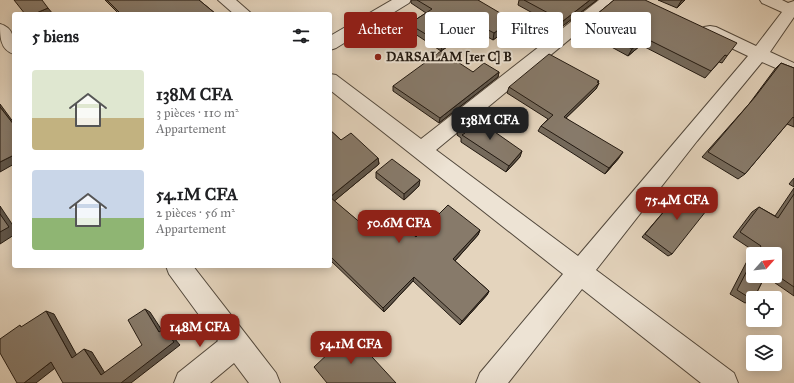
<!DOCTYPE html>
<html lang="fr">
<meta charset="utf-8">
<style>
body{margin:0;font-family:"IM FELL Great Primer",serif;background:#f2f2f2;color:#202124;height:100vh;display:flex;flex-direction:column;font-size:15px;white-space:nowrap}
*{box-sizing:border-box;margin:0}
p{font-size:13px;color:#757577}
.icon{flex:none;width:22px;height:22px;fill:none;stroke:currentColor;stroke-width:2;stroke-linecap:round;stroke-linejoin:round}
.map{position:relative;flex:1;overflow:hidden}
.details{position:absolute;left:12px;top:12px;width:320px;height:256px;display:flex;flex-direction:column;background:#fff;border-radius:4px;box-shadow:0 2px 10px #0003}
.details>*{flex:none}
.guide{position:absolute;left:344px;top:12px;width:380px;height:36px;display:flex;gap:8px}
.needle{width:26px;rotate:63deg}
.buttons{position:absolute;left:746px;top:247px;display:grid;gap:8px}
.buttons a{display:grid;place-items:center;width:36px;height:36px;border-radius:4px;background:#fff;box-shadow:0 2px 10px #0003;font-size:20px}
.price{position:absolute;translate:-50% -34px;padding:0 9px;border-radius:8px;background:#8f2418;color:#fff;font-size:13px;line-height:26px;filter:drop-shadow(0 1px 2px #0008)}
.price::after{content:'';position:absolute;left:50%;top:24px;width:12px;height:9px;margin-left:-6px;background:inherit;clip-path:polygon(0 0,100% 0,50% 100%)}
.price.on{background:#222;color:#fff}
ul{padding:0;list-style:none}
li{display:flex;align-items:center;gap:12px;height:100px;padding:0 20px}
li span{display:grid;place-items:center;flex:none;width:112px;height:80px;border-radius:4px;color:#555}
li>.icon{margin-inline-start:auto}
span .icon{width:48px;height:48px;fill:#fffc;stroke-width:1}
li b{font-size:17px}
h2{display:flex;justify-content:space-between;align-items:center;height:48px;padding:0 20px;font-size:17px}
.pill{padding:0 14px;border-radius:4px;background:#fff;box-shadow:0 2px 10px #0003;font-size:14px;line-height:36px}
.pill.on{background:#8f2418;color:#fff}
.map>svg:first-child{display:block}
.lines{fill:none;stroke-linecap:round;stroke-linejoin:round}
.minor-casing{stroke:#52483c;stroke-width:2}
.minor{fill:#ede3d4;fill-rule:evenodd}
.wall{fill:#74695b;stroke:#221911;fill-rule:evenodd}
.shaded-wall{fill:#5e554a;stroke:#221911}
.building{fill:#877a6a;stroke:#221911}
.poi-dot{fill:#8f2418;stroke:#ede3d4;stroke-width:1.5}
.labels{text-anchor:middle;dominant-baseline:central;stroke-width:4;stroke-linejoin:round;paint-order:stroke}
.far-poi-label{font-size:13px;font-weight:bold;fill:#221911;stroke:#ede3d4;text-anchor:start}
</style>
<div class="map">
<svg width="794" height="383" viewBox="0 0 794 383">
<rect width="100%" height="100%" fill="#e4d4bd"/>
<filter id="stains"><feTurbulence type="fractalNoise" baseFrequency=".005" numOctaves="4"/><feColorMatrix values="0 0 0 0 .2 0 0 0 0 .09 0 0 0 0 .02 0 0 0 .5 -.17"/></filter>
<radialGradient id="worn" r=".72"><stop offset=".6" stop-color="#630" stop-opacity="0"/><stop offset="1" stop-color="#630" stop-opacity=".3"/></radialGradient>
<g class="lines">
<!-- minor casing -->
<g class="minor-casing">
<g id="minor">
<path d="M 218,0 L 236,0 L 252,14 L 234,14 Z"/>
<path d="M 392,0 L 411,0 L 409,3 L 336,48 L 330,50 L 330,36 Z"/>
<path d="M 599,0 L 617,0 L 436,150 L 578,256 L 748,56 L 704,35 L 702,31 L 704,27 L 710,26 L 716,27 L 756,46 L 782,12 L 762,3 L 760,0 L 782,0 L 788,3 L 794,1 L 794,17 L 770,52 L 794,63 L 794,76 L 762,62 L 697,141 L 596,270 L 734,373 L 738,383 L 701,383 L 582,289 L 508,383 L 476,383 L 480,373 L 563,274 L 330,90 L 330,74 L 336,75 L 421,139 Z"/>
<path d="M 0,24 C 15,28 14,41 14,54 C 0,50 0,36 0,24 Z"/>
<path d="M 166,266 L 193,266 L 276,373 L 280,383 L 249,383 L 234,363 L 210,383 L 174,383 L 178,373 L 218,341 L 169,274 Z"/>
</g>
</g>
<!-- minor -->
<use href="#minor" class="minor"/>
</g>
<!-- wall -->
<g class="wall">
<path d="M 105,0 L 199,0 L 216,14 L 119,14 Z"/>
<path d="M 411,0 L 478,0 L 511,27 L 493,40 L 474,29 L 441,51 L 409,30 L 409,24 L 426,13 L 411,3 Z"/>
<path d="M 519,0 L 597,0 L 560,28 L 518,5 Z"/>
<path d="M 614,0 L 727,56 L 722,63 L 719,62 L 705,78 L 641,45 L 628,56 L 582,31 L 585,24 Z"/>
<path d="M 658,0 L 685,0 L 677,8 Z"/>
<path d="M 781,63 L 794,68 L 794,127 L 787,124 L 745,174 L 738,179 L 702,157 L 749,104 L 775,69 Z"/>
<path d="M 473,72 L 499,72 L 498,77 L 439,123 L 393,91 L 393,86 Z"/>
<path d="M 598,83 L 599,83 L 596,89 L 566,118 L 619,158 L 605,174 L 538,131 L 541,126 L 548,119 L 507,93 L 509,87 Z"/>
<path d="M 458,128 L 520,157 L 506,172 L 461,142 L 461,138 L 457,135 Z"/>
<path d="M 330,130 L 341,140 L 378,158 L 379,164 L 334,201 L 369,230 L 416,237 L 480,230 L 478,235 L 455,261 L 489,291 L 487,295 L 460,325 L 413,281 L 384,312 L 330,260 Z"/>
<path d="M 376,172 L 419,186 L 404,200 L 376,178 Z"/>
<path d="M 794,178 L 794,187 L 789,184 Z"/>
<path d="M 794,188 L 794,296 L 765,276 L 753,300 L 745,303 L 730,294 L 746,263 L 754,251 L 733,237 L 752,212 L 759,207 L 775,216 ZM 753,254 L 775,254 L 775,276 L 753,276 Z"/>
<path d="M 683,189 L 672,254 L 668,256 L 642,237 Z"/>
</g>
<!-- shaded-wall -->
<g class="shaded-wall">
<path d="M 590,0 L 597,0 L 560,28 L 563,21 Z"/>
<path d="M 682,0 L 685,0 L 677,8 L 681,1 Z"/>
<path d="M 48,8 L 53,14 L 34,14 Z"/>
<path d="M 512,20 L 511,27 L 493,40 L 494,33 Z"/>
<path d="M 475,23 L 474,29 L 441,51 L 442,44 Z"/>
<path d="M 645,38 L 641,45 L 628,56 L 632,49 Z"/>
<path d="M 499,72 L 498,77 L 439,123 L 440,118 Z"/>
<path d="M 599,81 L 596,86 L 599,83 L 596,89 L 561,123 L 564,117 Z"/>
<path d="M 0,104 L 14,123 L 14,125 L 0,107 Z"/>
<path d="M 522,151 L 520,157 L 506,172 L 509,166 Z"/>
<path d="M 623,152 L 619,158 L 605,174 L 609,168 Z"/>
<path d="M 14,155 L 14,164 L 0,172 L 0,162 Z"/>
<path d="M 378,158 L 379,164 L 332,203 L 330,197 Z"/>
<path d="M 420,180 L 419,186 L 404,200 L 404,194 Z"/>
<path d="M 0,206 L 14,227 L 14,235 L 0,244 Z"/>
<path d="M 480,230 L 478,235 L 452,264 L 453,259 Z"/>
<path d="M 414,277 L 413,281 L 384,312 L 383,308 Z"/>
<path d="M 489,291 L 487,295 L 460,325 L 462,321 Z"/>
<path d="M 145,309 L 150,312 L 165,335 L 159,332 Z"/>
<path d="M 46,311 L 54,314 L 80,361 L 72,358 Z"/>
<path d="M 164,329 L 169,332 L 180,345 L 131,383 L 121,383 Z"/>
<path d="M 84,349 L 92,352 L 108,378 L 101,375 Z"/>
<path d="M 51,362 L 59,365 L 36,383 L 24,383 Z"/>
</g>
<!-- building -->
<g class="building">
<path d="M 14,0 L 42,0 L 48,8 L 34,14 L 25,14 Z"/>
<path d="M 107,0 L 199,0 L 216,14 L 121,14 Z"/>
<path d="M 417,0 L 478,0 L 512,20 L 494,33 L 475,23 L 442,44 L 409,24 L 432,9 Z"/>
<path d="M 524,0 L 590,0 L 563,21 Z"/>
<path d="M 614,0 L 645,0 L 737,43 L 727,56 L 725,55 L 711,71 L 645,38 L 632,49 L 585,24 Z"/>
<path d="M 441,51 L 473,72 L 484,63 L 499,72 L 440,118 L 393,86 Z"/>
<path d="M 549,54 L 599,81 L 597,82 L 599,83 L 564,117 L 623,152 L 609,168 L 541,126 L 553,115 L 509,87 Z"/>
<path d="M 781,63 L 794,68 L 794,118 L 793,117 L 745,174 L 708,152 L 755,97 Z"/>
<path d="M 0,107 L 14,125 L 14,155 L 0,162 Z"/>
<path d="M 472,116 L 522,151 L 509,166 L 462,135 L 465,133 L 458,128 Z"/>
<path d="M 330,130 L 341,140 L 351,133 L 378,158 L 330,197 L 369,230 L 389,213 L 416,237 L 448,205 L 480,230 L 453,259 L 489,291 L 462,321 L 414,277 L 383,308 L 330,256 Z"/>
<path d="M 392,159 L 420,180 L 404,194 L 376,172 Z"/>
<path d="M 683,189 L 710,206 L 672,254 L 645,234 Z"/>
<path d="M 794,194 L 794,287 L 775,274 L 775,254 L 756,254 L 761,246 L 740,232 L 759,207 L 778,218 Z"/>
<path d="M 0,214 L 9,227 L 0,232 Z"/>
<path d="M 753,259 L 753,276 L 765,276 L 754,298 L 753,298 L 753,300 L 737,290 Z"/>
<path d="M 145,309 L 159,332 L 164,329 L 174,342 L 121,383 L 63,383 L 51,362 L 24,383 L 17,383 L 0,353 L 0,339 L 20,325 L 21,327 L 46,311 L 72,358 L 84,349 L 101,375 L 142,345 L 128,320 Z"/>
<path d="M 350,333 L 396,383 L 327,383 L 314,367 Z"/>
</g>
<!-- markers -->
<circle class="poi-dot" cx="378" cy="57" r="4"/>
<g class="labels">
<!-- far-poi labels -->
<g class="far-poi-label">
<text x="386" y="57">DARSALAM [1er C] B</text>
</g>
</g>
<rect width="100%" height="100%" filter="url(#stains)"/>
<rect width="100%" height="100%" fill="url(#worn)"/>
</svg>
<div class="buttons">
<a><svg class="needle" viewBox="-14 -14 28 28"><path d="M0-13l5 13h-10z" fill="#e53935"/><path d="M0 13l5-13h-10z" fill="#757577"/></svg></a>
<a><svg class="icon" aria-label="locate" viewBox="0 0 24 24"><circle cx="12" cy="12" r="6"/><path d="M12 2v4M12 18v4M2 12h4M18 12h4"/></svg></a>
<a><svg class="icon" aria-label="layers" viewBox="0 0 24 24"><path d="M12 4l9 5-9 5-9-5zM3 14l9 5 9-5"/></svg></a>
</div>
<b class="price on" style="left:490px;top:141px">138M CFA</b>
<b class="price" style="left:677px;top:221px">75.4M CFA</b>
<b class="price" style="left:399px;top:244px">50.6M CFA</b>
<b class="price" style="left:200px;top:348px">148M CFA</b>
<b class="price" style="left:351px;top:365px">54.1M CFA</b>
<div class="guide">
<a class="pill on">Acheter</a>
<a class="pill">Louer</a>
<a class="pill">Filtres</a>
<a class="pill">Nouveau</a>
</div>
<section class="details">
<h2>5 biens<svg class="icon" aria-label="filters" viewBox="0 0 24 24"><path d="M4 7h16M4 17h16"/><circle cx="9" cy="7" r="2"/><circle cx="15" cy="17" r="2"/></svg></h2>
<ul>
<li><span style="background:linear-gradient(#dfe7d0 60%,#c2b280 0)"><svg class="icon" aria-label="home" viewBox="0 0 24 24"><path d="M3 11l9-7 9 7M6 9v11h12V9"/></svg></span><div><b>138M CFA</b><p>3 pièces · 110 m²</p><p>Appartement</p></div></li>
<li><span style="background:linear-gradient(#c9d6e8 60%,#8fb573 0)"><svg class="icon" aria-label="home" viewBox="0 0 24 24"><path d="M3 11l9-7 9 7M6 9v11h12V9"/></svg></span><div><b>54.1M CFA</b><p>2 pièces · 56 m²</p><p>Appartement</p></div></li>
</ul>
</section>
</div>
